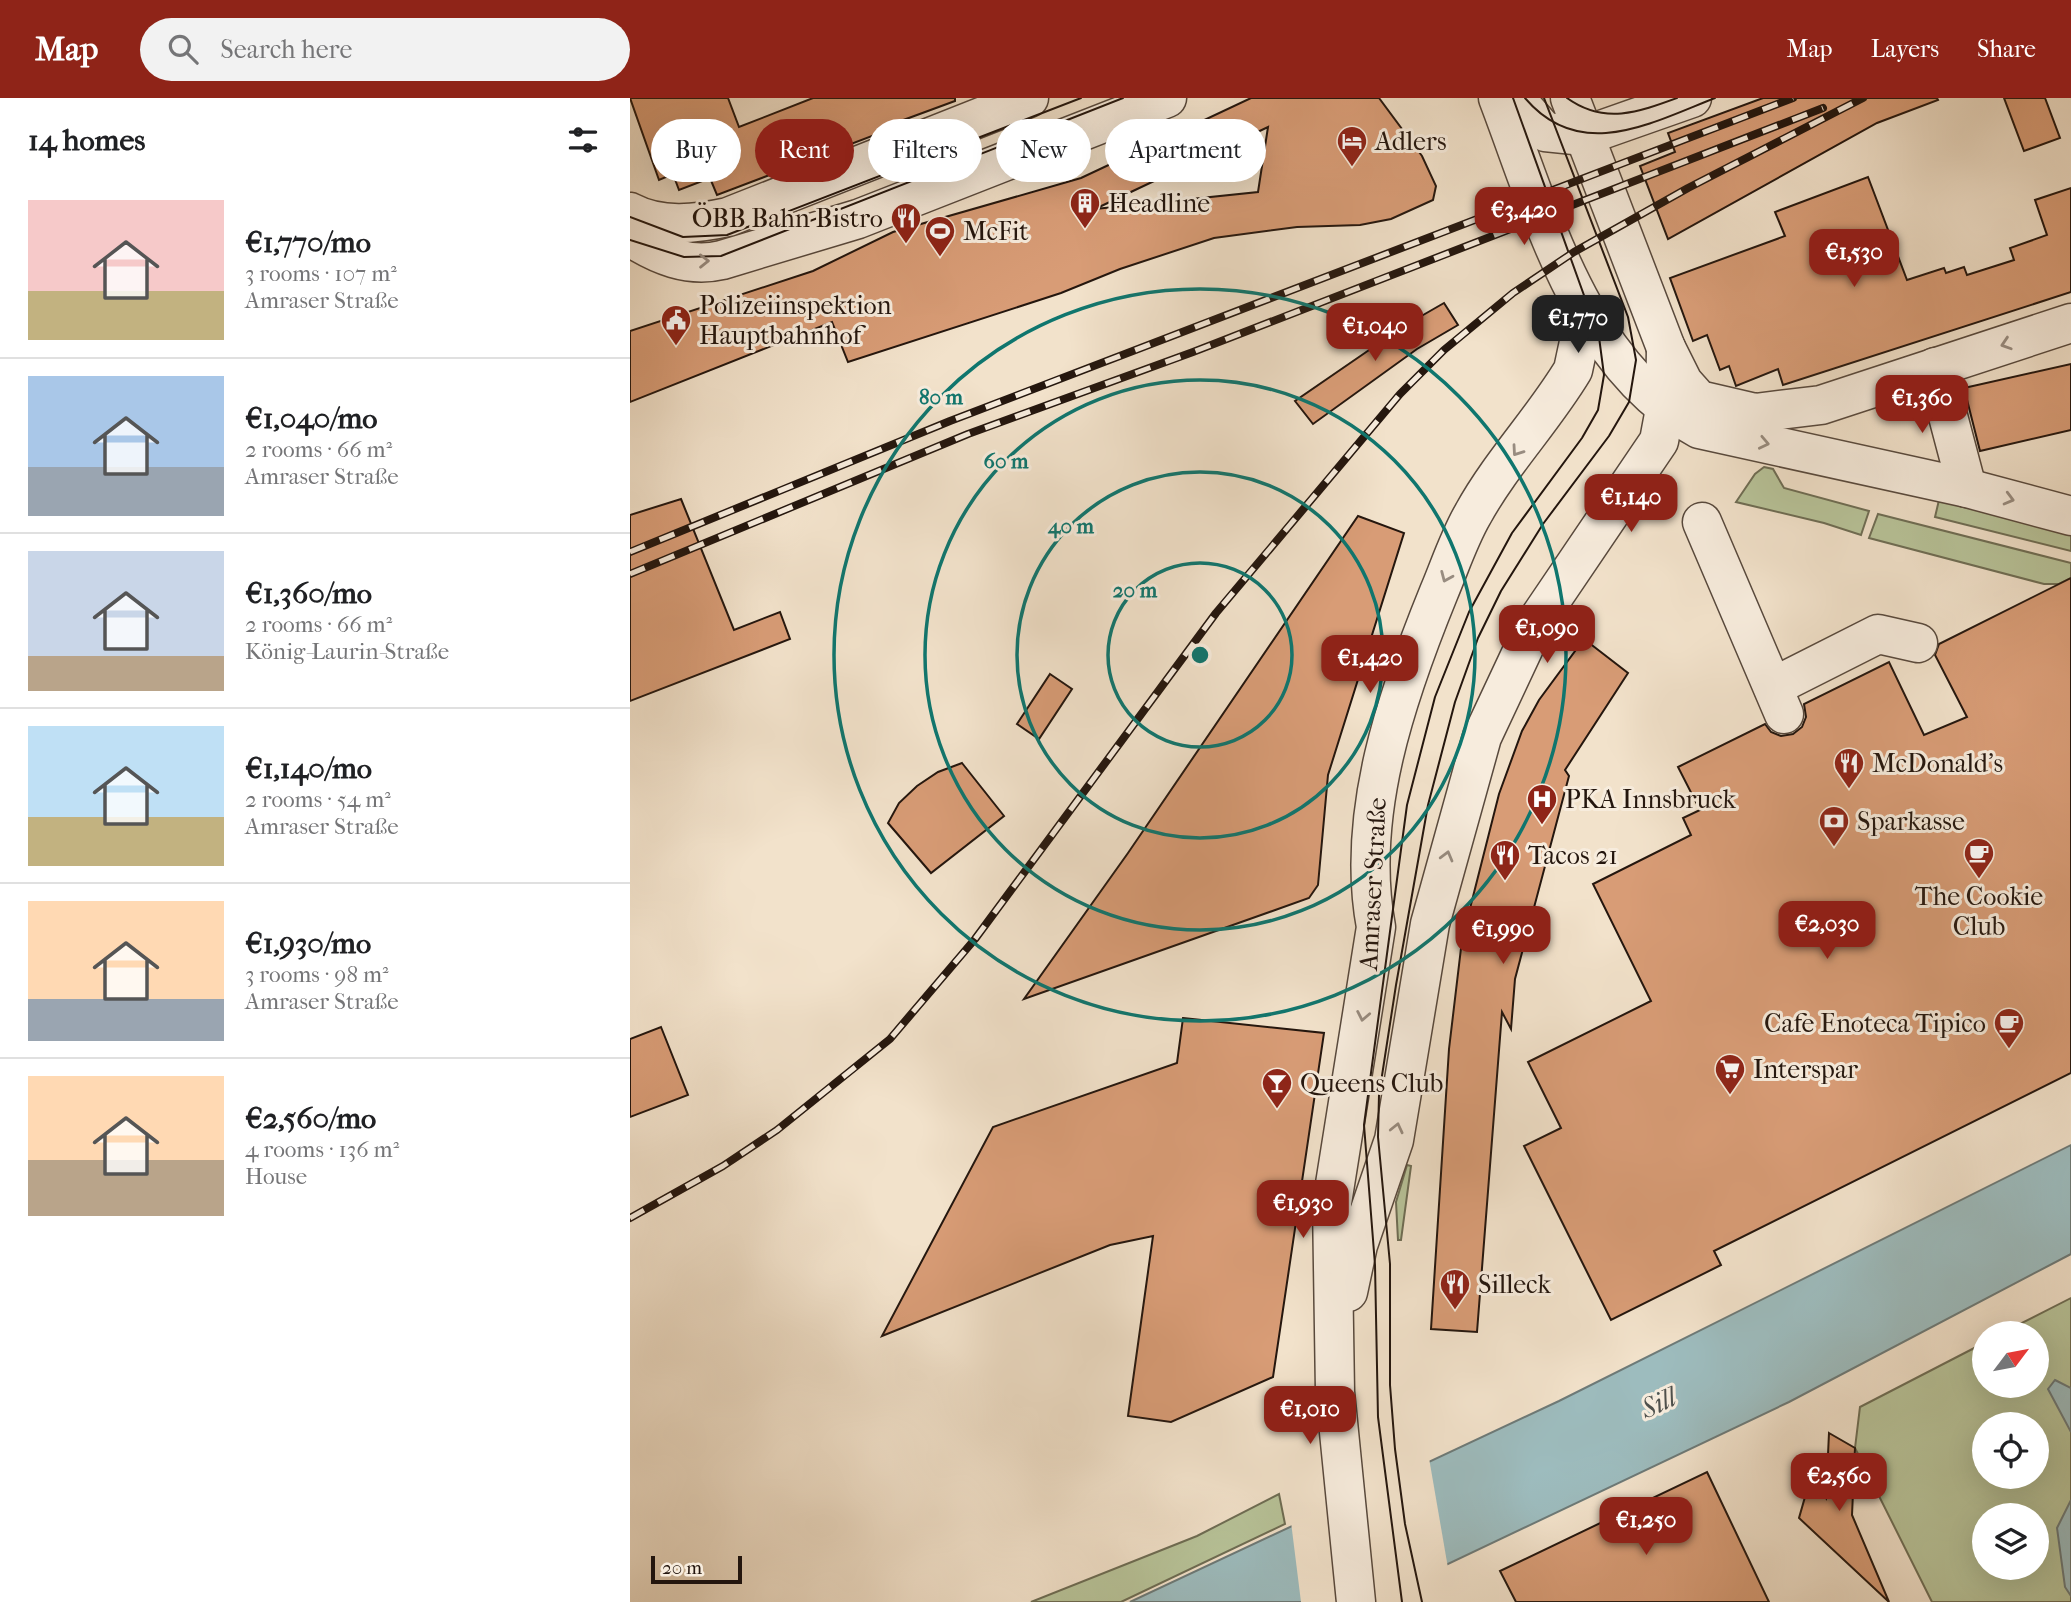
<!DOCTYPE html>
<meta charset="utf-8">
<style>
body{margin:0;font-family:"IM FELL French Canon",serif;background:#f2f2f2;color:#202124;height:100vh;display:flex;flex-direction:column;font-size:26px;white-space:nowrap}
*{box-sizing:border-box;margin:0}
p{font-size:23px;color:#757577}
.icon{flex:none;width:38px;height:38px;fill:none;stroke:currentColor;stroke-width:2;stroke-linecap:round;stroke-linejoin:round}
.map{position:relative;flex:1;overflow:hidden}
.sheet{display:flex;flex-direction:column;background:#fff;width:630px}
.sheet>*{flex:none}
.guide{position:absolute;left:21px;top:21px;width:665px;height:63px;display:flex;gap:14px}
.needle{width:46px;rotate:58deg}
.buttons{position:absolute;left:1342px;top:1223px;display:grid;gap:14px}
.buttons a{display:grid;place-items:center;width:77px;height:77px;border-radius:50%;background:#fff;box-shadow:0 7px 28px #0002;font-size:35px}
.scale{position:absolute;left:21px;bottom:18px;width:91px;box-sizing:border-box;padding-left:7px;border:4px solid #24160e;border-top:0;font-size:19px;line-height:24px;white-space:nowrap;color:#24160e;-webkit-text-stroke:5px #f7ecdd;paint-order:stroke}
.price{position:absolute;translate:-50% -60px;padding:0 16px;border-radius:14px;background:#8f2418;color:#fff;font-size:23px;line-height:46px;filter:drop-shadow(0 2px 4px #0008)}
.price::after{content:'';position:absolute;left:50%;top:42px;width:21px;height:16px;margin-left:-10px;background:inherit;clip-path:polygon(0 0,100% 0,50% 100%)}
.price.selected{background:#222;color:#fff}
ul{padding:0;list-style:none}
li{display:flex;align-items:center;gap:21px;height:175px;padding:0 28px}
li+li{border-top:2px solid #e0e0e0}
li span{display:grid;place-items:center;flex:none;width:196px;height:140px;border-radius:0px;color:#555}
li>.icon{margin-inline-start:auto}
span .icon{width:84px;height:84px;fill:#fffc;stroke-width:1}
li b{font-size:30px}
h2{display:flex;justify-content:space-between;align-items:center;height:84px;padding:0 28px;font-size:30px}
.chip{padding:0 24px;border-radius:32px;background:#fff;box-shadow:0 7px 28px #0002;font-size:24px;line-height:63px}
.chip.selected{background:#8f2418;color:#fff}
header{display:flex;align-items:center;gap:42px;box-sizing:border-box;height:98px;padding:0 35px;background:#8f2418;color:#fff}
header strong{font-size:33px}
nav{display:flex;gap:38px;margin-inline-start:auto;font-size:24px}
.search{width:490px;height:63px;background:#f2f2f2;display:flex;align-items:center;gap:18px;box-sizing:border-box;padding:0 24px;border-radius:38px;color:#757577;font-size:26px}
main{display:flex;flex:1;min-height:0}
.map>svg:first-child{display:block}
.green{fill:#b8c49a;stroke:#6e6d54;stroke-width:2;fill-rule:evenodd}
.water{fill:#9dbcbe;stroke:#6d7a78;stroke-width:2}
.pier{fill:#f2e2cb}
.building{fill:#d89c76;stroke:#24160e;stroke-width:2;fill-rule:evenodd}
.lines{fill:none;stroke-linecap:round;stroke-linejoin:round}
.minor-casing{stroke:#58493d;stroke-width:41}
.minor{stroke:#f7ecdd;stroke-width:38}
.tram{stroke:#24160e;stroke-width:2}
.rail-casing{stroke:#24160e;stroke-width:8}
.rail{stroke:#f7ecdd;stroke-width:5;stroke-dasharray:16;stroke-linecap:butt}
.oneway{stroke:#988c80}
.ring{fill:none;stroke:#0f766e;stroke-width:3.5}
.labels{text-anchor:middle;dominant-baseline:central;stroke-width:6;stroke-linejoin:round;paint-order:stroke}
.poi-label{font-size:26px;fill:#24160e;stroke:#f7ecdd;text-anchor:start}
.street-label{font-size:26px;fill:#24160e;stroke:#f7ecdd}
.water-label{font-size:28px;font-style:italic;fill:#4e504c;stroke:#f7ecdd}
.centre{fill:#0f766e;stroke:#f7ecdd;stroke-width:3.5}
.ring-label{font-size:21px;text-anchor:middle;font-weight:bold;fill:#0f766e;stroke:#f7ecdd;stroke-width:6;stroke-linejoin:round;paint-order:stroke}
</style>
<header>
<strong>Map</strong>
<div class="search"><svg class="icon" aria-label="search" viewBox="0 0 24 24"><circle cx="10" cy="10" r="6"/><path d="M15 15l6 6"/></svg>Search here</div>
<nav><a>Map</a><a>Layers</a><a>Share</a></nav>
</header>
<main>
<section class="sheet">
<h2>14 homes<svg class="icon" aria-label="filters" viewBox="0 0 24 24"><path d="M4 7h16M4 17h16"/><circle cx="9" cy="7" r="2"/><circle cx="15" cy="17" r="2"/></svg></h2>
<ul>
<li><span style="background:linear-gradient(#f6c9c9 65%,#c2b280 0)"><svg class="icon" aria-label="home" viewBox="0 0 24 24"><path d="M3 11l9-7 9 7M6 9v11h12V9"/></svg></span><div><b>€1,770/mo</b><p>3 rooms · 107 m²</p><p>Amraser Straße</p></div></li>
<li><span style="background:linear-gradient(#a9c7e8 65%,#9aa5b1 0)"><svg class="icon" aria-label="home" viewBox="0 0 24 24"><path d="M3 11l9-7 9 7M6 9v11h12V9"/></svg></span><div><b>€1,040/mo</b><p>2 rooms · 66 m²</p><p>Amraser Straße</p></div></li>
<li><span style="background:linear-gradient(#c9d6e8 75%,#b9a48a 0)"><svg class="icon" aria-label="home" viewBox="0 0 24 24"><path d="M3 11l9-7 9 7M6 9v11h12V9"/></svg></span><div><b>€1,360/mo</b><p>2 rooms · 66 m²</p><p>König-Laurin-Straße</p></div></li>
<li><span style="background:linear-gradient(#bfe0f5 65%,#c2b280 0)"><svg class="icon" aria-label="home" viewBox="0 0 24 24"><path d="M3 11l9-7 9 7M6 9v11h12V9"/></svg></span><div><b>€1,140/mo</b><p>2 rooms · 54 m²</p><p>Amraser Straße</p></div></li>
<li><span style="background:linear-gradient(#ffd9b3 70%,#9aa5b1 0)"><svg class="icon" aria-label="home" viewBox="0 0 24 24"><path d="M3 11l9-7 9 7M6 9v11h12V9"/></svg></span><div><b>€1,930/mo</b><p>3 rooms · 98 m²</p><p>Amraser Straße</p></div></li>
<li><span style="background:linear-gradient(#ffd9b3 60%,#b9a48a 0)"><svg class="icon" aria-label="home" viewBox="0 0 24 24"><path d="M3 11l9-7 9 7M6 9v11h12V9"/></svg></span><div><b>€2,560/mo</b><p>4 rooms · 136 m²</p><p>House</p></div></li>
</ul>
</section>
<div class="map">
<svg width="1441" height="1504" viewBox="0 0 1441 1504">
<rect width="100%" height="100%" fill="#f2e2cb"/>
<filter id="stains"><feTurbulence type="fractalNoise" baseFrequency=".00286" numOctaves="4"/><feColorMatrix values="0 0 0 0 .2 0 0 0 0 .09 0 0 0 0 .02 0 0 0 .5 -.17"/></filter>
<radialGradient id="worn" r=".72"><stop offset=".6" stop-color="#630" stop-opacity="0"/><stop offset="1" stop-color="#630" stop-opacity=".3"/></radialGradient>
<!-- green -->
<g class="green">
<path d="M 1134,369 L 1143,371 L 1154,390 L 1239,413 L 1231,437 L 1194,425 L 1106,404 L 1125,376 Z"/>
<path d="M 1309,402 L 1441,436 L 1441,453 L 1305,419 Z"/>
<path d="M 1248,416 L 1441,465 L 1441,480 L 1429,486 L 1414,486 L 1239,440 Z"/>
<path d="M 777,1067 L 781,1068 L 771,1142 L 768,1142 L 766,1104 Z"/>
<path d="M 1441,1200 L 1441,1504 L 1302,1504 L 1225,1350 L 1230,1309 L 1354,1245 L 1354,1288 L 1407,1288 L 1407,1236 L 1372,1235 ZM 1354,1326 L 1407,1326 L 1407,1379 L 1354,1379 ZM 1354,1418 L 1407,1418 L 1407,1470 L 1354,1470 Z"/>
<path d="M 649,1396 L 655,1426 L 491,1504 L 401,1504 L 567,1438 Z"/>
</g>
<!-- water -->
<g class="water">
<path d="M 1441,1047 L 1441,1156 L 1159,1304 L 738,1504 L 500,1504 L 929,1303 Z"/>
<path d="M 1425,1282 L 1441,1290 L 1441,1334 L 1418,1291 Z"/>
<path d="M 1441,1402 L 1441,1498 L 1435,1489 L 1427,1430 Z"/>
</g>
<!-- pier -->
<path class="pier" d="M 799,1360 L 818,1470 L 746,1504 L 671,1504 L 661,1424 Z"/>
<!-- building -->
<g class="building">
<path d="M 0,0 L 98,0 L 109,29 L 183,0 L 325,0 L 325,3 L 249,31 L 250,35 L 87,97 L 80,80 L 49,92 L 43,76 L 29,82 Z"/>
<path d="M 621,0 L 749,0 L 792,58 L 806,88 L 803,102 L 761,121 L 730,127 L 667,129 L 584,140 L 490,171 L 431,195 L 218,264 L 202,224 L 0,304 L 0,233 L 183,173 L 263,134 L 451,80 ZM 638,29 L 628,94 L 465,111 Z"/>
<path d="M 1133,0 L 1307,0 L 1308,2 L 1247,25 L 1038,141 L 1010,68 L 1045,54 L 1038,35 Z"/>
<path d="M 1374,0 L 1415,0 L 1430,40 L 1394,53 Z"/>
<path d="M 1238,79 L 1277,182 L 1314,170 L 1316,175 L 1334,169 L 1337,177 L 1384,162 L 1380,150 L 1417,137 L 1405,102 L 1441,90 L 1441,194 L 1153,287 L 1148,271 L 1106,288 L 1099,268 L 1090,272 L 1077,237 L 1063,243 L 1040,180 L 1155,138 L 1145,114 Z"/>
<path d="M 814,205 L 828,227 L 787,251 L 683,326 L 665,303 L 774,228 Z"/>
<path d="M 1441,266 L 1441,332 L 1350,353 L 1334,290 Z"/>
<path d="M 51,401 L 104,532 L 150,514 L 160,541 L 0,603 L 0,417 Z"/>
<path d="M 728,418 L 774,435 L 698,677 L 688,787 L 679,800 L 394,901 L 498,755 Z"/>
<path d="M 1441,480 L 1441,975 L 1084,1153 L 1091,1167 L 981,1222 L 894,1048 L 931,1030 L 898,964 L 1021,903 L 963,786 L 1061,737 L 1053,720 L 1070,712 L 1048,669 L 1135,626 L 1141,634 L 1151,638 L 1163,636 L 1172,629 L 1176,619 L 1174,606 L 1259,564 L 1294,637 L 1337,619 L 1305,557 L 1309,546 Z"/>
<path d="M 954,541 L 998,575 L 935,672 L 939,678 L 885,881 L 881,931 L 872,914 L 847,1234 L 801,1231 L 819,951 L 832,842 L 869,696 L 892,633 L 909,602 Z"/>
<path d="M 420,576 L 442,591 L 409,641 L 387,626 Z"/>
<path d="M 332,665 L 374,718 L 301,775 L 258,725 L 269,705 L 287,688 L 308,674 Z"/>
<path d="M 553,920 L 694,935 L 643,1279 L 541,1324 L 498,1318 L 523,1138 L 480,1147 L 252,1238 L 363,1029 L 547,965 Z"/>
<path d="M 31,929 L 58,997 L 0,1019 L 0,941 Z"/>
<path d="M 1199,1335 L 1225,1350 L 1222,1417 L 1259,1504 L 1169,1420 L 1181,1378 L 1196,1400 Z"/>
<path d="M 1077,1374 L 1139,1504 L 886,1504 L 870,1473 Z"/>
</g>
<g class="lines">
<!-- minor casing -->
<g class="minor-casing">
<g id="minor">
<path d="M 868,0 C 912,115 952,269 1069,331 L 1337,390 L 1441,418"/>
<path d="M 885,0 L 915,34 L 954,38 L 1062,0"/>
<path d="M 940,0 L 1036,250 L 1053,284 L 1069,302 L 1125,315 L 1191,307 L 1441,225"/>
<path d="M 0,114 C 30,130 66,126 98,119 L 399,0"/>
<path d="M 0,139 C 28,157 58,170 92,162 L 228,121 L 537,0"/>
<path d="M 1305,269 L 1337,390"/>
<path d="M 1072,424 L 1154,616"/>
<path d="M 1143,589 L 1248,536 L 1288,545"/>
<path d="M 718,1194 L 728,1147 L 764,1042 L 800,826 L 852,639 L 905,526 L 1029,343 L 1035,311 L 1036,250"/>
<path d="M 726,1504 L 705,1294 L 702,1105 L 746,829 C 725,717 767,597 809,494 C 820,468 829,440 843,416 C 871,365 913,322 943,272 L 949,244 L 945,198"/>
</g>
</g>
<!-- minor -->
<use href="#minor" class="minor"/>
<!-- tram -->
<g class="tram">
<path d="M 895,0 C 950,65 1021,25 1085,0"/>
<path d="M 937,0 C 974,27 1009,14 1047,0"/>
<path d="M 0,119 L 53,139 L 97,137 L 451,0"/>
<path d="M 0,142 L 54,159 L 91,158 L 493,0"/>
<path d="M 772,1504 L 748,1319 L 745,1167 L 734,1027 L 777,707 L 805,599 L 839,514 L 882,435 L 952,340 L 968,312 L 974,277 L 969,239 L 883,0"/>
<path d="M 792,1504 L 775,1426 L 765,1351 L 760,1287 L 760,1166 L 748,1039 L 749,997 L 766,887 L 798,707 L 825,604 L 848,540 L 871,493 L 913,426 L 979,338 L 999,304 L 1006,262 L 998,219 L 914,0"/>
</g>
<!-- rail casing -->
<g class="rail-casing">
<g id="rail">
<path d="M 0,454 L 320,323 L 1163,0"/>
<path d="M 0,476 L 338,336 L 563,254 L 1193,10"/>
<path d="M 0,1120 L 93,1068 L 147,1032 L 260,941 L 345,841 L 586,515 L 770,296 L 814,252 L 883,195 L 944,154 L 1058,90 L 1233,0"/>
</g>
</g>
<!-- rail -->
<use href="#rail" class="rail"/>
</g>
<!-- one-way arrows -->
<defs><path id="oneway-chevron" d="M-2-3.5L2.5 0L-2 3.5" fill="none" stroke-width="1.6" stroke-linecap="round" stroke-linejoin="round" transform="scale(1.75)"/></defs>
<g class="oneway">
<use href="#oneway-chevron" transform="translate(74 163) rotate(-1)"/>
<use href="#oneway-chevron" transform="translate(1376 246) rotate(162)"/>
<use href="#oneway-chevron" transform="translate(1134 345) rotate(12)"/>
<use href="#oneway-chevron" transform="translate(887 353) rotate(125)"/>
<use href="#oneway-chevron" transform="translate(1379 401) rotate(15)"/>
<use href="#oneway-chevron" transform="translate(816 479) rotate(113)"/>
<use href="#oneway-chevron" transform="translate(817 758) rotate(-75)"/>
<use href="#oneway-chevron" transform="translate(733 918) rotate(101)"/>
<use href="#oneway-chevron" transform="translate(767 1030) rotate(-77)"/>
</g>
<!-- distance rings -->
<g class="ring">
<circle cx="570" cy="557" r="92"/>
<circle cx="570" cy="557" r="183"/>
<circle cx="570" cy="557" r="275"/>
<circle cx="570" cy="557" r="366"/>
</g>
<!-- icons -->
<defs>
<g id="hotel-pin" transform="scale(1.575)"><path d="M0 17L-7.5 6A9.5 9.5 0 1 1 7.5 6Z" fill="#8f2418" stroke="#f7ecdd"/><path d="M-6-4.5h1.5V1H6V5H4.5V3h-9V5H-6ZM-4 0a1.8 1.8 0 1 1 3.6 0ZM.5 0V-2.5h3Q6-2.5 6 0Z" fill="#fff"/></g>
<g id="building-pin" transform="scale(1.575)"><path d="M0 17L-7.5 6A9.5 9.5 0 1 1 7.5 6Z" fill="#8f2418" stroke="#f7ecdd"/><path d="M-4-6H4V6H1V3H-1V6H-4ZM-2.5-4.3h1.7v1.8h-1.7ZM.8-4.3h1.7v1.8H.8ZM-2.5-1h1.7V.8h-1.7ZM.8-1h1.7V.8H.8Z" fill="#fff"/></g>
<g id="restaurant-pin" transform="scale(1.575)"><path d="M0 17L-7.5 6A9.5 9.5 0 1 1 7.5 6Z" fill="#8f2418" stroke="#f7ecdd"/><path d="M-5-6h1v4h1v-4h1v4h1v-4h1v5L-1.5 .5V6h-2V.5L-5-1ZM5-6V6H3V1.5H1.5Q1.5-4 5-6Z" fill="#fff"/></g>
<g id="stadium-pin" transform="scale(1.575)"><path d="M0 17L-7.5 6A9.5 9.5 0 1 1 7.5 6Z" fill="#8f2418" stroke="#f7ecdd"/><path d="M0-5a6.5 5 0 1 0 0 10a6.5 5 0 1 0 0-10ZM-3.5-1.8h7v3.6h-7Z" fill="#fff"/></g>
<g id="civic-pin" transform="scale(1.575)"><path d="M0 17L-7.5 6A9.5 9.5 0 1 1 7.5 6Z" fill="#8f2418" stroke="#f7ecdd"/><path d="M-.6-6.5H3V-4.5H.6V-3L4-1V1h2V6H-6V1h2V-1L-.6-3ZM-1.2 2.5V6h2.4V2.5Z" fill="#fff"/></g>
<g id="hospital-pin" transform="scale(1.575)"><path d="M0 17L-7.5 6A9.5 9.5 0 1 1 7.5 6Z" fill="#8f2418" stroke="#f7ecdd"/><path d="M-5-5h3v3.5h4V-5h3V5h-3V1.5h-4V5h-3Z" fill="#fff"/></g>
<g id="bank-pin" transform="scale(1.575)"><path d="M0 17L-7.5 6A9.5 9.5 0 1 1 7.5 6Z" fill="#8f2418" stroke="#f7ecdd"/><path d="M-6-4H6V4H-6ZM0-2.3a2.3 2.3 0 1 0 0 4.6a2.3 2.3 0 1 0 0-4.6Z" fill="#fff"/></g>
<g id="cafe-pin" transform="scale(1.575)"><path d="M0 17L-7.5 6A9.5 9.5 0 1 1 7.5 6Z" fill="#8f2418" stroke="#f7ecdd"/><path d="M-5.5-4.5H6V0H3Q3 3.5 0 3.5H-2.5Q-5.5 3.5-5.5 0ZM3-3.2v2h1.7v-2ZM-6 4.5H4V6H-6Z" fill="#fff"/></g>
<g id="supermarket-pin" transform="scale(1.575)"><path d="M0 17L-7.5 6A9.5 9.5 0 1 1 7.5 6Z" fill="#8f2418" stroke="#f7ecdd"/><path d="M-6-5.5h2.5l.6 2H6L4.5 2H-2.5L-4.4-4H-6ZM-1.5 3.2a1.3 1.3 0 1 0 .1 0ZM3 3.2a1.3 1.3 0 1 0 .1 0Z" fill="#fff"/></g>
<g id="bar-pin" transform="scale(1.575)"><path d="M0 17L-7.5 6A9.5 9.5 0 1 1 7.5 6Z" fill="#8f2418" stroke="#f7ecdd"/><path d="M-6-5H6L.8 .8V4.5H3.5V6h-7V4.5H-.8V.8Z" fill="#fff"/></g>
</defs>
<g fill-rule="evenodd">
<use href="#hotel-pin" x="722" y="43"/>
<use href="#building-pin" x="455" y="105"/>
<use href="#restaurant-pin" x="276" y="120"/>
<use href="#stadium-pin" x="310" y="133"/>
<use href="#civic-pin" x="46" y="222"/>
<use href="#restaurant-pin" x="1219" y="665"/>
<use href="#hospital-pin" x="912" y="701"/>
<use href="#bank-pin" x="1204" y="723"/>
<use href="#cafe-pin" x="1349" y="755"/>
<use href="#restaurant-pin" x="875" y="757"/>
<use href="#cafe-pin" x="1379" y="925"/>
<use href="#supermarket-pin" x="1100" y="971"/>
<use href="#bar-pin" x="647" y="985"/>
<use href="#restaurant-pin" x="825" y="1186"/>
</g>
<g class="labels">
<!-- poi labels -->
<g class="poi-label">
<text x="745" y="43">Adlers</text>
<text x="478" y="105">Headline</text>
<text x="253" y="120" text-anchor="end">ÖBB Bahn Bistro</text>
<text x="333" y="133">McFit</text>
<text x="69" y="207">Polizeiinspektion<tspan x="69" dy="30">Hauptbahnhof</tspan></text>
<text x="1242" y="665">McDonald's</text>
<text x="935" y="701">PKA Innsbruck</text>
<text x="1227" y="723">Sparkasse</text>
<text x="898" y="757">Tacos 21</text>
<text x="1349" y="798" text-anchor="middle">The Cookie<tspan x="1349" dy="30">Club</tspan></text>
<text x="1356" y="925" text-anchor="end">Cafe Enoteca Tipico</text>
<text x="1123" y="971">Interspar</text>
<text x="670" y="985">Queens Club</text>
<text x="848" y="1186">Silleck</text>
</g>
<!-- street labels -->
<g class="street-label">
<text transform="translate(743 786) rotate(-87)">Amraser Straße</text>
</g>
<!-- water labels -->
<g class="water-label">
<text transform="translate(1028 1305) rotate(-26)">Sill</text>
</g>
</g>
<circle cx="570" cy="557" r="10" class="centre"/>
<g class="ring-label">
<text x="311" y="306">80 m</text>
<text x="376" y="370">60 m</text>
<text x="441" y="435">40 m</text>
<text x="505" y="499">20 m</text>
</g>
<rect width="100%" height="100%" filter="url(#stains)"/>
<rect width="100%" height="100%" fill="url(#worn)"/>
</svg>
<div class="buttons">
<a><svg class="needle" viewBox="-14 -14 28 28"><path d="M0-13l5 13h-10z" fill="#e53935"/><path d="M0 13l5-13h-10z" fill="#757577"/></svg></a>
<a><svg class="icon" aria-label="locate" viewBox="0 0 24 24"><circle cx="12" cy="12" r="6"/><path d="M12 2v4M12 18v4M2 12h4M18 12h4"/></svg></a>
<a><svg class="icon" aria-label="layers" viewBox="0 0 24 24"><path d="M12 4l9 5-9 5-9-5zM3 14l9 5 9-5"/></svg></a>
</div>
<div class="scale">20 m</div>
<b class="price" style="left:894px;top:149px">€3,420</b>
<b class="price" style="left:1224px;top:191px">€1,530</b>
<b class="price selected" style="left:948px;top:257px">€1,770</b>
<b class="price" style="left:745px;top:265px">€1,040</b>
<b class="price" style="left:1292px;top:337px">€1,360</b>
<b class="price" style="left:1001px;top:436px">€1,140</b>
<b class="price" style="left:917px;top:567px">€1,090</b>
<b class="price" style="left:740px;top:597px">€1,420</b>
<b class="price" style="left:1197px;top:863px">€2,030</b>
<b class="price" style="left:873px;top:868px">€1,990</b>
<b class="price" style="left:673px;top:1142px">€1,930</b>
<b class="price" style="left:680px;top:1348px">€1,010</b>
<b class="price" style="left:1209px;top:1415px">€2,560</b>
<b class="price" style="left:1016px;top:1459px">€1,250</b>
<div class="guide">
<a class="chip">Buy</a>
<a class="chip selected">Rent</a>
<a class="chip">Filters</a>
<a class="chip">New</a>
<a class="chip">Apartment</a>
</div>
</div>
</main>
